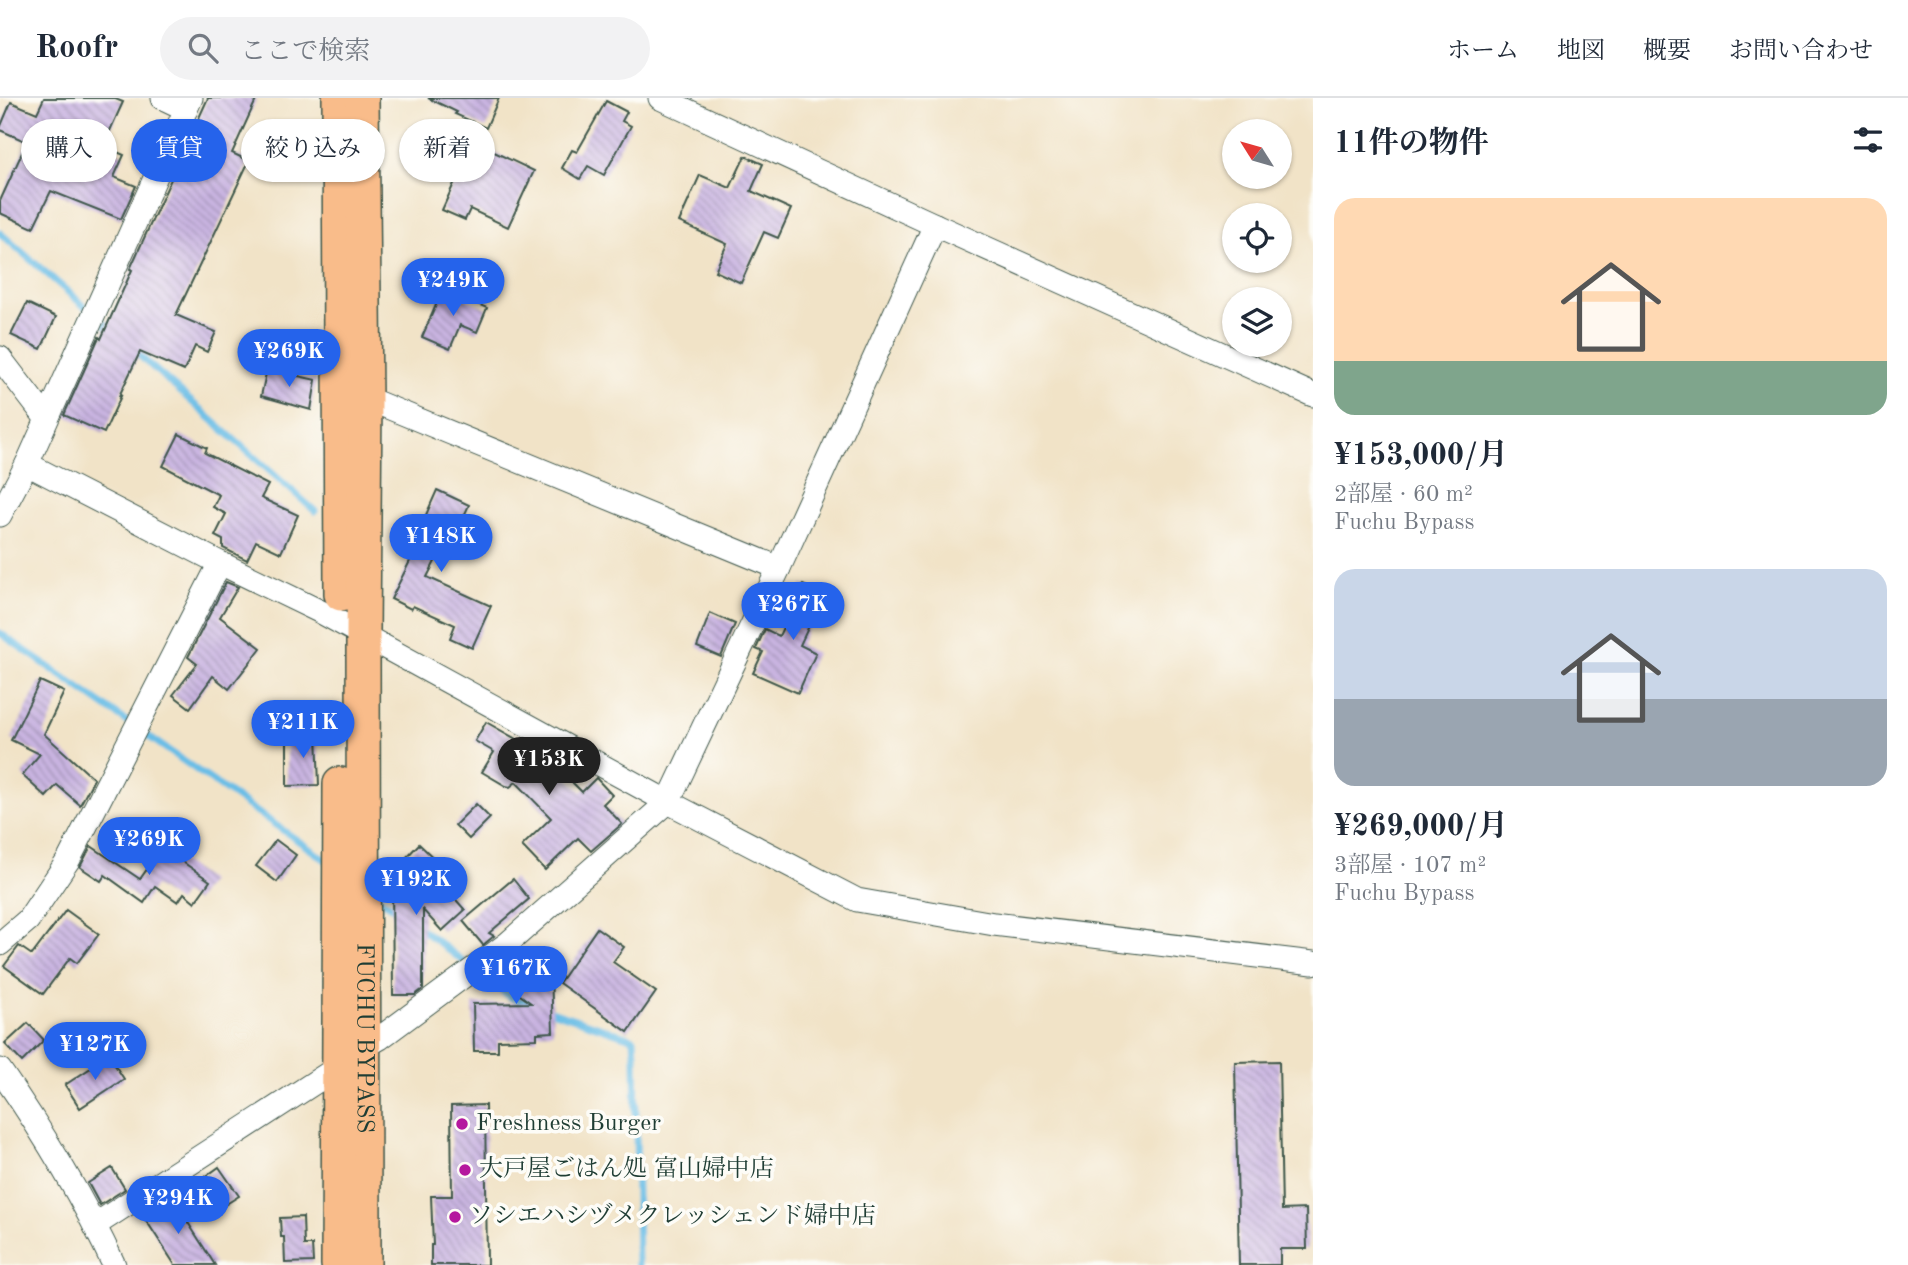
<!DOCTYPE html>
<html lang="ja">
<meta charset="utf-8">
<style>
body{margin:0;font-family:"Old Standard TT","Noto Serif JP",serif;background:#f2f2f3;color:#1f2937;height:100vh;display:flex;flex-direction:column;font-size:26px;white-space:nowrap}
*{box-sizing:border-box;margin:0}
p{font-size:23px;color:#747a83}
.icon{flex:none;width:38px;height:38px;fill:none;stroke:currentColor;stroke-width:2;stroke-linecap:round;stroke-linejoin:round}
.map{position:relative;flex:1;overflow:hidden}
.side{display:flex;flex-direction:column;background:#fff;width:595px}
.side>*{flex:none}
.top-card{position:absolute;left:21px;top:21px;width:665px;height:63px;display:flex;gap:14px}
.needle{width:46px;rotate:307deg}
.tools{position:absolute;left:1222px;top:21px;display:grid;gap:14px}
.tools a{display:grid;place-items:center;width:70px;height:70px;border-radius:50%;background:#fff;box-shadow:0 2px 5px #0004;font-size:35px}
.price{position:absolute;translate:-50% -60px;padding:0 16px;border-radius:24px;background:#2563eb;color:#fff;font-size:23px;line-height:46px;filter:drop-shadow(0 2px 4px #0008)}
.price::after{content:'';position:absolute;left:50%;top:42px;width:21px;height:16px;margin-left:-10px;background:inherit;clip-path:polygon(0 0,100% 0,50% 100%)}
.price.active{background:#222;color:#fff}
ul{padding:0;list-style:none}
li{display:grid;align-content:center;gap:14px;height:371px;padding:0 21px}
li span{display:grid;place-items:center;height:217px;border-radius:21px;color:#555}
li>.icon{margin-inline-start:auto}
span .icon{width:126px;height:126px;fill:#fffc;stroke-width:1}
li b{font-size:30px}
h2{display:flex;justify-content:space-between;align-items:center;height:84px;padding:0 21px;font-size:30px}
.pill{padding:0 24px;border-radius:32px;background:#fff;box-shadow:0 2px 5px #0004;font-size:24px;line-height:63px}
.pill.active{background:#2563eb;color:#fff}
header{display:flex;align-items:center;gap:42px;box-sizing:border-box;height:98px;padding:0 35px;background:#fff;border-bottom:2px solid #e0e1e3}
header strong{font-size:33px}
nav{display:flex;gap:38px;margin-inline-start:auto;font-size:24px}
.search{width:490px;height:63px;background:#f2f2f3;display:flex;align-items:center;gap:18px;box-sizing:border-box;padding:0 24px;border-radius:38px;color:#747a83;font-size:26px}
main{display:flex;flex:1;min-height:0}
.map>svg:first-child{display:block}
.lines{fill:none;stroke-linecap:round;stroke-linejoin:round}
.stream{stroke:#6abee6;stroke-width:7}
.building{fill:url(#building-back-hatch)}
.minor-casing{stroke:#3e564a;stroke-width:25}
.highway-casing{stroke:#3e564a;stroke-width:36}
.minor{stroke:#fff;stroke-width:23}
.highway{stroke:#f9bc8a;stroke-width:33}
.poi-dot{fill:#b5179e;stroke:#fdfcf7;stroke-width:2.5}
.labels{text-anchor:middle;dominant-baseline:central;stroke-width:7;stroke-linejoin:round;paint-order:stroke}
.street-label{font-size:24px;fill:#1f3d34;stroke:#fdfcf7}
.poi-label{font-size:24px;fill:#1f3d34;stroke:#fdfcf7;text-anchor:start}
</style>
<header>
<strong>Roofr</strong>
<div class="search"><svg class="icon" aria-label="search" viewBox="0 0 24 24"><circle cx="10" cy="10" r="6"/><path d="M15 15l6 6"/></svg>ここで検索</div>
<nav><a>ホーム</a><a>地図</a><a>概要</a><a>お問い合わせ</a></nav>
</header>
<main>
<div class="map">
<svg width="1313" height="1167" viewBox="0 0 1313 1167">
<defs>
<pattern id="building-back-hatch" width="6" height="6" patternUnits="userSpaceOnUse" patternTransform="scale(1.75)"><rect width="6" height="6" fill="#c9b4e1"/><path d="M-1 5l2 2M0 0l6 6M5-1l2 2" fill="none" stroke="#a394b7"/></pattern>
</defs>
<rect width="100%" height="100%" fill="#fdfcf7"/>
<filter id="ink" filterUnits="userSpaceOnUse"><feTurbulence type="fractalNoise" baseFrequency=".0143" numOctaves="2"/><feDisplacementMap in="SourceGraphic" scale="14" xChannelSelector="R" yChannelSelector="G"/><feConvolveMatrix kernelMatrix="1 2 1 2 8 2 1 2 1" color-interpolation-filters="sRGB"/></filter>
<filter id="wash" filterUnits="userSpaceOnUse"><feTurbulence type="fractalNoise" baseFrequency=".00686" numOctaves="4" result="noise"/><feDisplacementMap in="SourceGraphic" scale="28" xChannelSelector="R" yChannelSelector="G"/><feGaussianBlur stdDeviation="1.57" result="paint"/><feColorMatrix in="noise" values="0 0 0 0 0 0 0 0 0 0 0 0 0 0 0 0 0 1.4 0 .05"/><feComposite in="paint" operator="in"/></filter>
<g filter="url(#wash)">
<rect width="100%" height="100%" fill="#f1e3c7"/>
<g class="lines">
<!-- stream -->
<g class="stream">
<path d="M 0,135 L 113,233"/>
<path d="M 132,251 L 315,413"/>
<path d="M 0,535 L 330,765"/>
<path d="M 373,796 L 398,813"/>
<path d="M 416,827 L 510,899 L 634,941 L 635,958 L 638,1167"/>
</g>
</g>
<g id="blocks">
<!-- building -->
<g class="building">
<path d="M 44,0 L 113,0 L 123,4 L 103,48 L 124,57 L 114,79 L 136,88 L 121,121 L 51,93 L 33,130 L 0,115 L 0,103 L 27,44 L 0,32 L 0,30 L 11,4 L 37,15 Z"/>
<path d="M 208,0 L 257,0 L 232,55 L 249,63 L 176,217 L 216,234 L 207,254 L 195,248 L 184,273 L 140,254 L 119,298 L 121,298 L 104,335 L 64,317 L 99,239 L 101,241 L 132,172 L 130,171 Z"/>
<path d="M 428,0 L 499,0 L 486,30 L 455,16 L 457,14 Z"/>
<path d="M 606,3 L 627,14 L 622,23 L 631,28 L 604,77 L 588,68 L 580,81 L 562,70 L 572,52 L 577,54 Z"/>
<path d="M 465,40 L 534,73 L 508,129 L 470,111 L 465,122 L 442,112 L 457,79 L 449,75 Z"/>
<path d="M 745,58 L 763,66 L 751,93 L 791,111 L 778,140 L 764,134 L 741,185 L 715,173 L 727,146 L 679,124 L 700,77 L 730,90 Z"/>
<path d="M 443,191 L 487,210 L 477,234 L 460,227 L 450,251 L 422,239 Z"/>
<path d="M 27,205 L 56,219 L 41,251 L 11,237 Z"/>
<path d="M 267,271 L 316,282 L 311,312 L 261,298 Z"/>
<path d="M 179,336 L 207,350 L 205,355 L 268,387 L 261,400 L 298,417 L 281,455 L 256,443 L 247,462 L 223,450 L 223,442 L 215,438 L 226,416 L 213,409 L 219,397 L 163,368 Z"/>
<path d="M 437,392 L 469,407 L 450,449 L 444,446 L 427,479 L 491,508 L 472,550 L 450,540 L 455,527 L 413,508 L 411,511 L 391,501 L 423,437 L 418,435 Z"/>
<path d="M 226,484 L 238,489 L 220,519 L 261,550 L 229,591 L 213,578 L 190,610 L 173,597 L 197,566 L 188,559 Z"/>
<path d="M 803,487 L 840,505 L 833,521 L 816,513 L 800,547 L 816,555 L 798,595 L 753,575 L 763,554 L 756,551 L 765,531 L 779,538 Z"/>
<path d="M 710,515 L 735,526 L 721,559 L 697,549 Z"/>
<path d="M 40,583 L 64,594 L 44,636 L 94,681 L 80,707 L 57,687 L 46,699 L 22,677 L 40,656 L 11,642 Z"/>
<path d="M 486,624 L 532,650 L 534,647 L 552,657 L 548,660 L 582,694 L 596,680 L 612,697 L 603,706 L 622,726 L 591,753 L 578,740 L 545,772 L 522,748 L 551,720 L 516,684 L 510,689 L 506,688 L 482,674 L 494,654 L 475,643 Z"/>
<path d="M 317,636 L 319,687 L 287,688 L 287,637 Z"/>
<path d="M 476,706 L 490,720 L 469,741 L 455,727 Z"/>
<path d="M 276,742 L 296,757 L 277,784 L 256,768 Z"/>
<path d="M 419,746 L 440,766 L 432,775 L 465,812 L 442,833 L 423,812 L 423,891 L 415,897 L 393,897 L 392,783 L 388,779 Z"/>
<path d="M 91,748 L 140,781 L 157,757 L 166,763 L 171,756 L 210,783 L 195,804 L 184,795 L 178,804 L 155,788 L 144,805 L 105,777 L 101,783 L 80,769 Z"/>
<path d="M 513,781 L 529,801 L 489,835 L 494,838 L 483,847 L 463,823 Z"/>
<path d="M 66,812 L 99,836 L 77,865 L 70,860 L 43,896 L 4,868 L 19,848 L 32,857 Z"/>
<path d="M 597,830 L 624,849 L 613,864 L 656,894 L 628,934 L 559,885 Z"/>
<path d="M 518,855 L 526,861 L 528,858 L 551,875 L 553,934 L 537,935 L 537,941 L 498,942 L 498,953 L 474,953 L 473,906 L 531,905 L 491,876 Z"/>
<path d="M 28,925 L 44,942 L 22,964 L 5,946 Z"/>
<path d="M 109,958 L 124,981 L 80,1010 L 65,987 Z"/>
<path d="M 1279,963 L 1282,1112 L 1306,1111 L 1307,1151 L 1280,1151 L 1280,1167 L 1239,1167 L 1235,964 Z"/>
<path d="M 485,1007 L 487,1167 L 431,1167 L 431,1147 L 433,1147 L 431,1098 L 452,1098 L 451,1008 Z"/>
<path d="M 219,1069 L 239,1098 L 220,1110 L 201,1082 Z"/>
<path d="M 112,1070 L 125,1091 L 100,1107 L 88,1085 Z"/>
<path d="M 173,1101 L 215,1167 L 175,1167 L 144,1119 Z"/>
<path d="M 303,1119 L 304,1147 L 312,1147 L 313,1164 L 285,1165 L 284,1139 L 281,1139 L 280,1120 Z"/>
</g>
</g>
</g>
<g filter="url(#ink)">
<use href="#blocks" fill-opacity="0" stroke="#3e564a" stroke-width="2"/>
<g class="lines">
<!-- minor casing -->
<g class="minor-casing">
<g id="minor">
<path d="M 163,0 L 186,11"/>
<path d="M 660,0 L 935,127 L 1313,297"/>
<path d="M 0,260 L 46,320"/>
<path d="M 365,302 L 378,305 L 779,470"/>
<path d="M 27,366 L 220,465 L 319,513 L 668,704 L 857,802 L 994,826 L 1313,865"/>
<path d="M 0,417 L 27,366 L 191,0"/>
<path d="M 0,846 L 28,822 L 69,761 L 220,465"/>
<path d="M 364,949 L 380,940 L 507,846 L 668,704 L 779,470 L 935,127"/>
<path d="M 0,972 C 43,1034 82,1098 114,1167"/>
<path d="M 95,1127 L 340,968"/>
</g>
</g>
<!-- highway casing -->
<g class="highway-casing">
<g id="highway">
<path d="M 339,0 L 341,496"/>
<path id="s1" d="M 362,0 L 365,302 L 363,536 L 364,1167"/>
<path d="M 338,1167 L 340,686"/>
</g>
</g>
<!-- minor -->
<use href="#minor" class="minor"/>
<!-- highway -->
<use href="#highway" class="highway"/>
</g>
</g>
<!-- markers -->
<g class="poi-dot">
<circle cx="462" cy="1026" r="7"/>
<circle cx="465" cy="1072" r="7"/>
<circle cx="455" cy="1119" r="7"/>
</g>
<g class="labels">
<!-- street labels -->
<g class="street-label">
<text stroke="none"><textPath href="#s1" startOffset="940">FUCHU BYPASS</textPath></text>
</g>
<!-- poi labels -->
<g class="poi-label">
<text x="476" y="1026">Freshness Burger</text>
<text x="479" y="1072">大戸屋ごはん処 富山婦中店</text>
<text x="469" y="1119">ソシエハシヅメクレッシェンド婦中店</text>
</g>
</g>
</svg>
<div class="tools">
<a><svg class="needle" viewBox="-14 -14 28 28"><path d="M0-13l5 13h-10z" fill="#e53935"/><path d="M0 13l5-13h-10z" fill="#747a83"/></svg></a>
<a><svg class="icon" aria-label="locate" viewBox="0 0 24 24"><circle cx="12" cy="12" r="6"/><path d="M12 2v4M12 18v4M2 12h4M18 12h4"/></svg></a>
<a><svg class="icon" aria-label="layers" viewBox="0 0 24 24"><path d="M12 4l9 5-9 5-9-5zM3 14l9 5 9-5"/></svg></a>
</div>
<b class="price" style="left:453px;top:220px">¥249K</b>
<b class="price" style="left:289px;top:291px">¥269K</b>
<b class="price" style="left:441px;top:476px">¥148K</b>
<b class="price" style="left:793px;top:544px">¥267K</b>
<b class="price" style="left:303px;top:662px">¥211K</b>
<b class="price active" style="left:549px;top:699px">¥153K</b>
<b class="price" style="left:149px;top:779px">¥269K</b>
<b class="price" style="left:416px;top:819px">¥192K</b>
<b class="price" style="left:516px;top:908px">¥167K</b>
<b class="price" style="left:95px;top:984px">¥127K</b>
<b class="price" style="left:178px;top:1138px">¥294K</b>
<div class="top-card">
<a class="pill">購入</a>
<a class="pill active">賃貸</a>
<a class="pill">絞り込み</a>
<a class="pill">新着</a>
</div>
</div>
<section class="side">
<h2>11件の物件<svg class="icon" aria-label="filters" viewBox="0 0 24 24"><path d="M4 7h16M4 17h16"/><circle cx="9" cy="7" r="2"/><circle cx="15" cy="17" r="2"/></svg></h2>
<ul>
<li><span style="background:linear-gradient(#ffd9b3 75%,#7fa58c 0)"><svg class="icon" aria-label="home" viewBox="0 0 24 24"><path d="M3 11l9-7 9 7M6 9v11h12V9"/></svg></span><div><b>¥153,000/月</b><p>2部屋 · 60 m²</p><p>Fuchu Bypass</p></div></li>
<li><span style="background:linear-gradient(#c9d6e8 60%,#9aa5b1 0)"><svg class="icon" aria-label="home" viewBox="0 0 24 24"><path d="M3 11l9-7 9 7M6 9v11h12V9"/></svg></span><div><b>¥269,000/月</b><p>3部屋 · 107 m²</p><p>Fuchu Bypass</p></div></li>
</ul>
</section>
</main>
